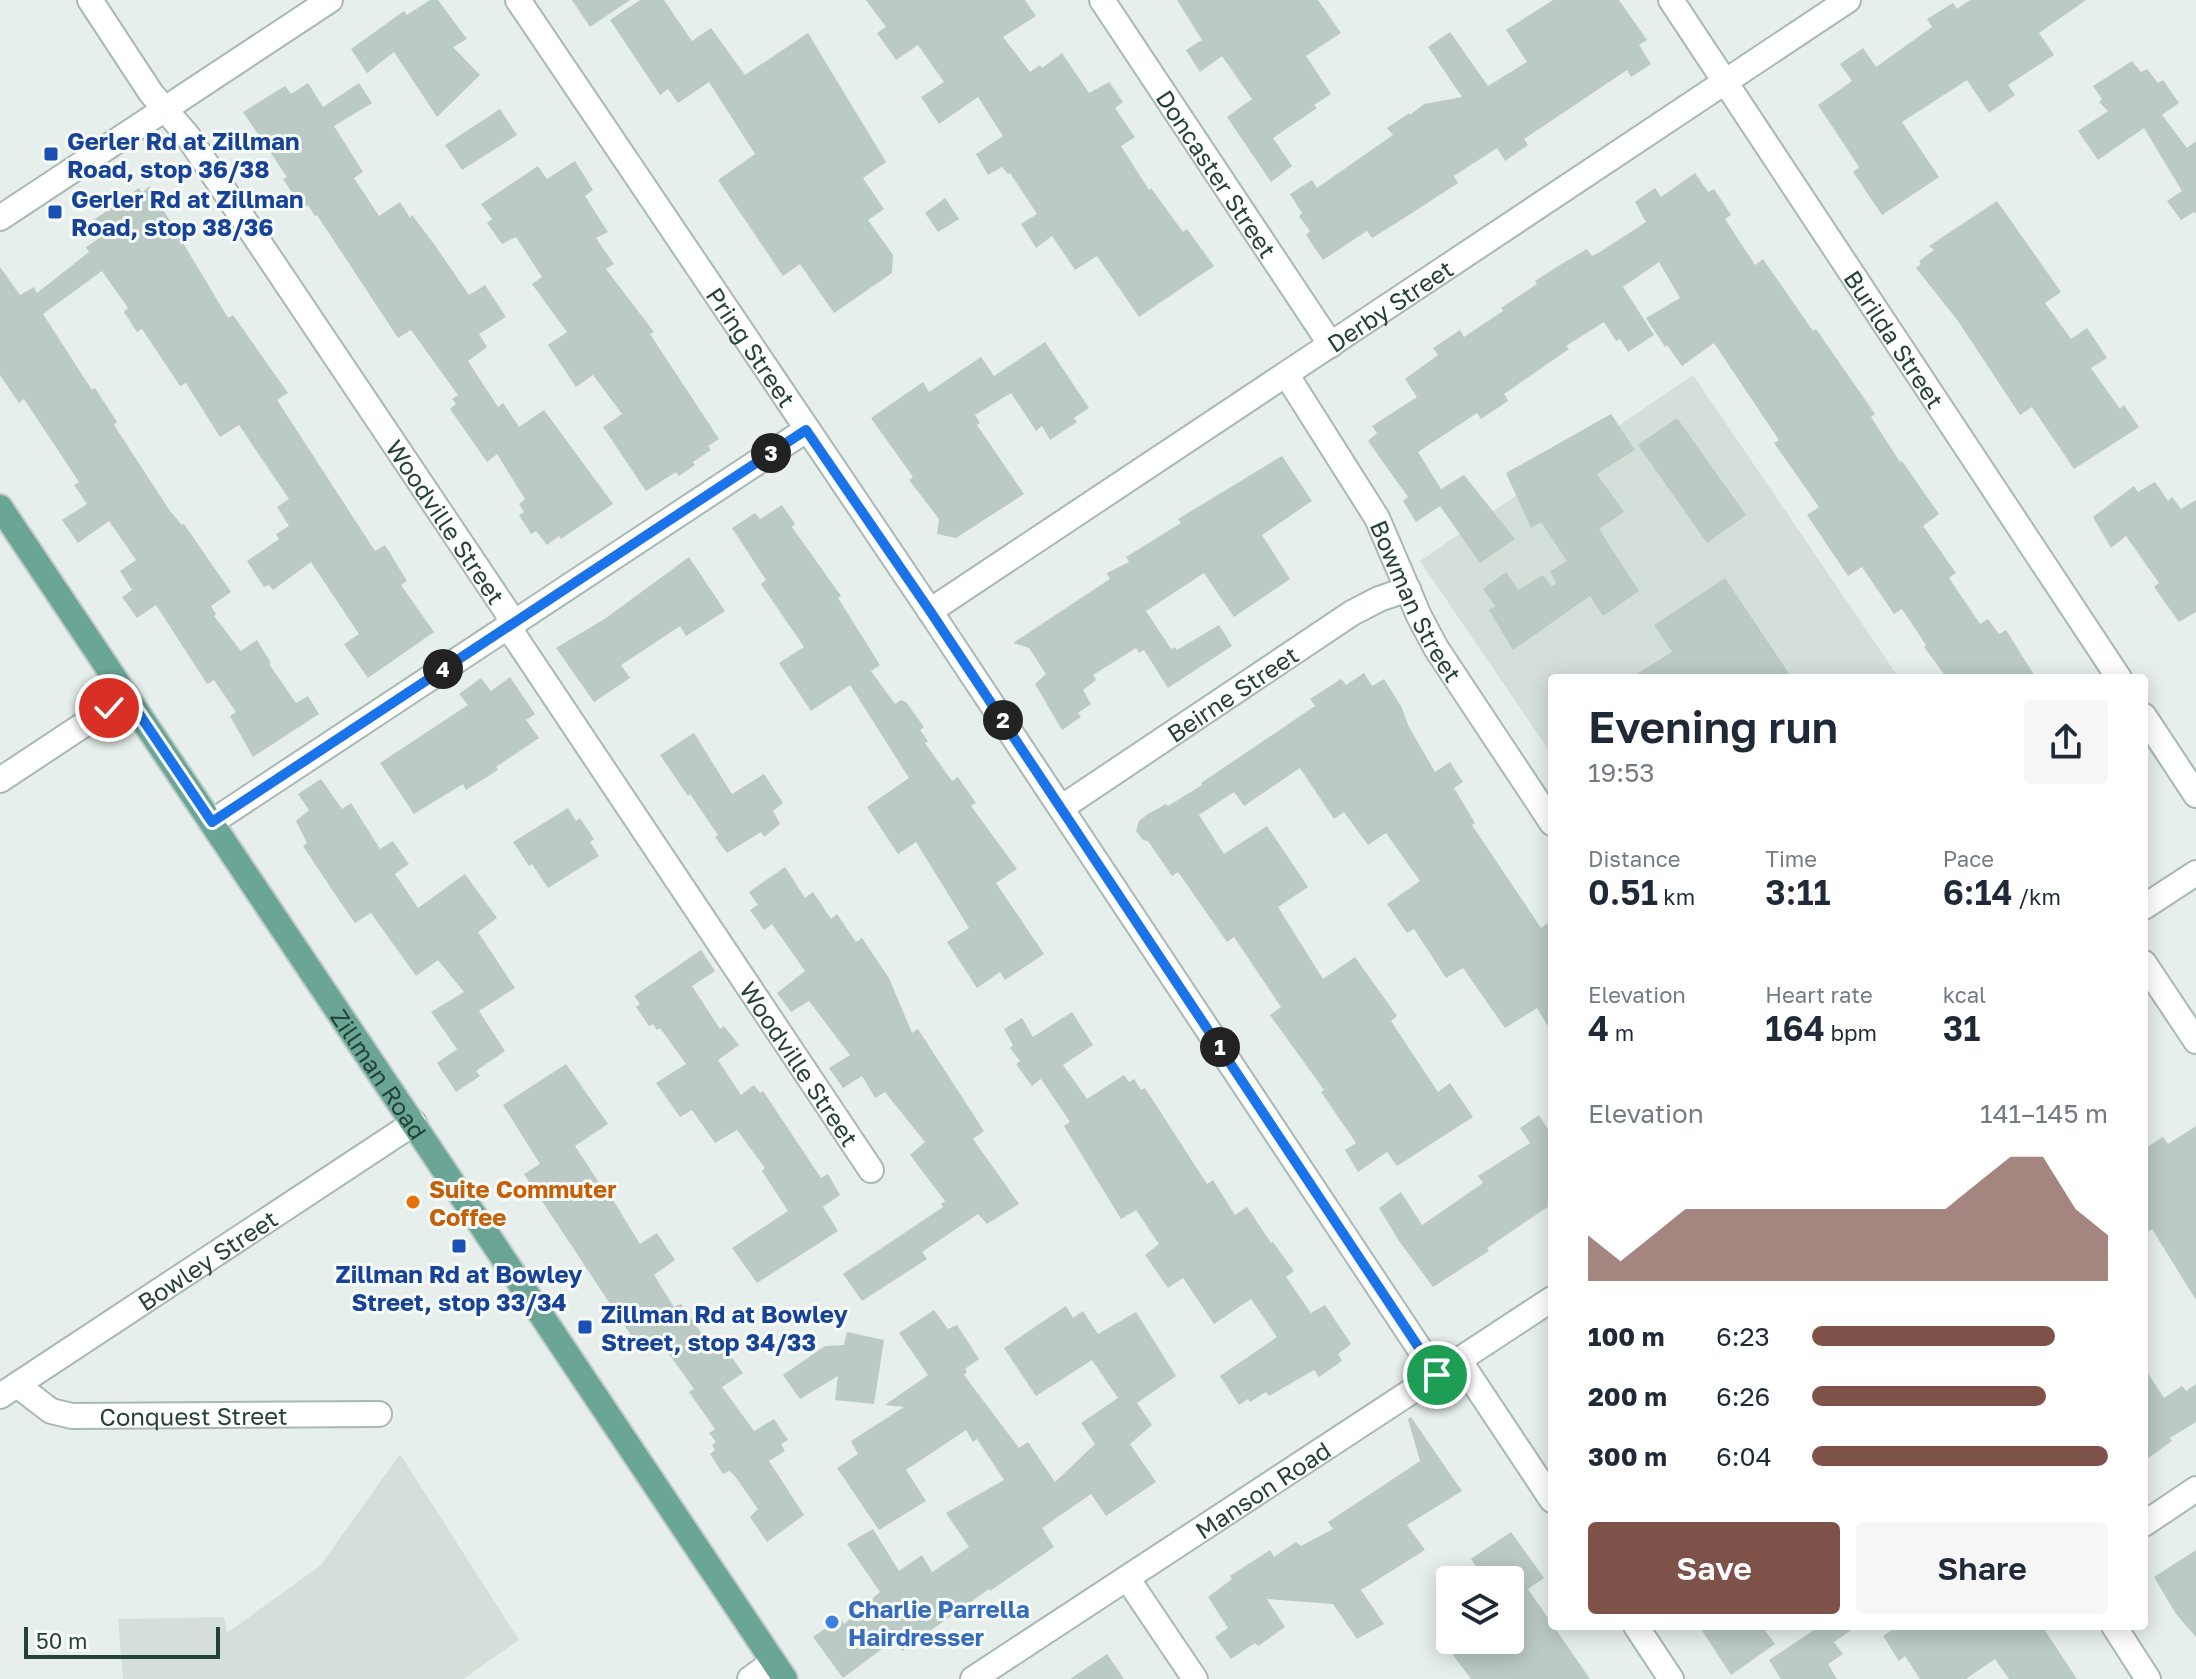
<!DOCTYPE html>
<html lang="en">
<head>
<meta charset="utf-8">
<style>
	body { margin:0; font-family:"Golos Text",sans-serif; background:#f6f6f7; color:#1f2937; height:100vh; display:flex; flex-direction:column; font-size:30px; white-space:nowrap }
	* { box-sizing:border-box; margin:0 }
	p { font-size:26px; color:#747a83 }
	.icon { flex:none; width:44px; height:44px; fill:none; stroke:currentColor; stroke-width:2; stroke-linecap:round; stroke-linejoin:round }
	.map { position:relative; flex:1; overflow:hidden }
	.drawer { position:absolute; left:1548px; top:674px; width:600px; height:956px; display:flex; flex-direction:column; background:#fff; border-radius:8px; box-shadow:0 4px 20px #0003 }
	.drawer>* { flex:none }
	.tools { position:absolute; left:1436px; top:1566px; display:grid; gap:16px }
	.tools a { display:grid; place-items:center; width:88px; height:88px; border-radius:8px; background:#fff; box-shadow:0 4px 20px #0003; font-size:40px }
	.scale { position:absolute; left:24px; bottom:20px; width:196px; box-sizing:border-box; padding-left:8px; border:4px solid #24423a; border-top:0; font-size:22px; line-height:28px; white-space:nowrap; color:#24423a; -webkit-text-stroke:6px #f7fbf9; paint-order:stroke }
	.pin { position:absolute; display:grid; place-items:center; width:68px; height:68px; color:#fff; margin:-34px; border:4px solid #fff; border-radius:50%; box-shadow:0 2px 8px #0007 }
	.km { position:absolute; width:40px; height:40px; margin:-20px; border-radius:50%; background:#222; color:#fff; font-size:22px; line-height:40px; text-align:center }
	.round { display:grid; place-items:center; flex:none; width:84px; height:84px; border-radius:8px; background:#f6f6f7 }
	.headline { display:flex; align-items:center; justify-content:space-between; height:136px; padding:0 40px }
	h1 { font-size:44px; font-weight:600; line-height:60px }
	.figures { display:grid; grid-template-columns:repeat(3,1fr); gap:12px; height:136px; padding:8px 40px }
	.figures div { display:grid; align-content:center }
	.figures b { font-size:34px; font-weight:600 }
	.figures small { font-size:22px; font-weight:400 }
	.figures p { font-size:22px }
	.chart { height:224px; padding:16px 40px }
	.chart p { display:flex; justify-content:space-between }
	.chart svg { width:100%; height:144px; margin-top:8px; fill:#7f5249; opacity:.7 }
	.action { display:flex; gap:16px; margin-top:auto; padding:16px 40px }
	.action a { flex:1; height:92px; border-radius:8px; background:#7f5249; color:#fff; font-size:32px; font-weight:600; line-height:92px; text-align:center }
	.action a+a { background:#f6f6f7; color:#1f2937 }
	ul { padding:0 40px; list-style:none; font-size:26px }
	li { display:grid; grid-template-columns:128px 96px 1fr; align-items:center; height:60px }
	li i { height:20px; border-radius:10px; background:#7f5249 }
	.map>svg:first-child { display:block }
	.built { fill:#d4dfda }
	.building { fill:#bbcac4 }
	.lines { fill:none; stroke-linecap:round; stroke-linejoin:round }
	.minor-casing { stroke:#a8b8b2; stroke-width:28 }
	.major-casing { stroke:#c2cac8; stroke-width:28 }
	.minor { stroke:#fff; stroke-width:24 }
	.major { stroke:#6aa596; stroke-width:24 }
	.route-casing { stroke:#fff; stroke-width:16 }
	.route { stroke:#1a73e8; stroke-width:10 }
	.transit-dot { fill:#1a4fb4; stroke:#f7fbf9; stroke-width:3 }
	.food-dot { fill:#e8710a; stroke:#f7fbf9; stroke-width:3 }
	.shop-dot { fill:#3f7fe0; stroke:#f7fbf9; stroke-width:3 }
	.labels { text-anchor:middle; dominant-baseline:central; stroke-width:6; stroke-linejoin:round; paint-order:stroke }
	.transit-label { font-size:24px; font-weight:bold; fill:#164399; stroke:#f7fbf9; text-anchor:start }
	.street-label { font-size:24px; fill:#24423a; stroke:#f7fbf9 }
	.food-label { font-size:24px; font-weight:bold; fill:#c56008; stroke:#f7fbf9; text-anchor:start }
	.shop-label { font-size:24px; font-weight:bold; fill:#366cbe; stroke:#f7fbf9; text-anchor:start }
</style>
</head>
<body>
<div class="map">
<svg width="2196" height="1679" viewBox="0 0 2196 1679">
	<rect width="100%" height="100%" fill="#e6efeb"/>
	<g class="built">
		<polygon points="1693,375 1899,678 1552,678 1552,755 1420,561"/>
		<polygon points="400,1454 519,1640 463,1679 123,1679 118,1619 224,1617 227,1633 320,1566"/>
	</g>
	<g class="building">
		<polygon points="430,0 438,0 467,39 453,47 480,75 437,117 394,52 367,73 351,49 404,11 407,15"/>
		<polygon points="572,0 630,0 590,27"/>
		<polygon points="640,0 664,0 692,41 711,28 745,75 808,33 886,162 863,178 884,209 868,220 893,255 892,273 834,313 800,264 783,276 718,180 755,154 709,82 678,103 668,89 660,95 610,20"/>
		<polygon points="866,0 1025,0 1036,16 1003,37 1030,72 1040,65 1042,68 1062,53 1089,93 1109,82 1123,102 1115,108 1135,137 1121,146 1149,190 1151,188 1183,232 1187,229 1214,266 1139,317 1097,256 1075,270 1052,236 1036,248 1021,224 1037,214 1010,173 1008,174 1002,167 988,175 976,154 1003,136 978,97 939,124 921,97 944,82 918,45 896,60 877,33 886,27"/>
		<polygon points="1177,0 1318,0 1341,33 1306,56 1331,94 1314,105 1317,108 1273,138 1292,166 1271,182 1227,117 1252,99 1222,56 1200,72 1186,50 1202,40"/>
		<polygon points="1553,0 1619,0 1647,40 1639,45 1651,64 1631,77 1627,70 1524,139 1528,145 1505,161 1497,148 1454,176 1458,183 1409,215 1372,238 1367,231 1323,260 1306,235 1310,231 1299,216 1302,213 1290,194 1312,180 1317,188 1393,135 1387,128 1409,113 1410,115 1424,104 1462,97 1428,47 1450,32 1488,86 1527,62 1506,30"/>
		<polygon points="1970,0 2086,0 2039,33 2054,55 2008,85 2015,95 1989,113 1967,80 1902,122 1939,177 1882,215 1853,172 1859,167 1818,105 1852,81 1840,64 1863,48 1876,67 1932,27 1927,19 1953,3 1957,9"/>
		<polygon points="2132,61 2141,72 2147,69 2158,83 2163,80 2179,103 2162,115 2187,148 2196,141 2196,214 2194,212 2181,220 2167,201 2182,191 2144,128 2098,160 2078,131 2108,111 2099,102 2102,99 2093,86"/>
		<polygon points="308,83 323,107 359,83 372,103 334,126 363,172 354,178 379,216 400,202 410,218 412,215 434,244 469,295 485,285 506,317 479,334 487,347 468,361 498,407 503,403 519,427 544,410 613,504 561,539 559,536 547,545 536,531 531,534 519,515 524,512 519,504 525,499 497,454 487,462 450,409 456,404 452,399 458,395 411,330 398,338 317,215 315,216 308,205 303,209 283,179 287,177 243,112 285,86 291,94"/>
		<polygon points="500,109 517,135 462,170 445,145"/>
		<polygon points="575,161 593,190 585,196 608,232 596,238 614,264 606,269 654,332 650,334 719,439 708,446 711,450 693,462 695,465 679,476 676,472 646,491 603,427 622,414 593,375 576,387 548,345 567,332 532,284 542,277 516,237 502,244 487,223 492,219 481,204 538,166 547,179"/>
		<polygon points="1695,173 1708,192 1714,189 1731,215 1725,219 1755,265 1763,259 1813,331 1816,329 1875,414 1871,417 1900,462 1902,461 1939,514 1923,526 1956,573 1949,578 1980,624 1988,619 1999,634 2006,630 2036,678 1947,678 1924,647 1926,645 1902,609 1894,614 1862,567 1848,576 1807,515 1819,507 1774,443 1779,440 1714,343 1682,366 1667,345 1665,347 1646,318 1680,298 1659,262 1623,287 1654,335 1628,352 1620,339 1616,341 1604,322 1566,346 1569,349 1504,394 1508,401 1481,419 1477,413 1418,452 1441,489 1464,475 1515,539 1480,563 1440,506 1416,522 1403,501 1408,497 1368,441 1377,433 1372,426 1417,397 1405,379 1438,355 1433,348 1460,330 1464,337 1503,311 1501,308 1537,284 1535,281 1560,265 1587,249 1592,256 1600,252 1646,222 1635,202 1655,188 1661,197"/>
		<polygon points="149,186 228,318 233,315 288,393 277,400 375,551 385,545 407,581 401,585 434,632 368,678 344,644 359,634 311,562 273,590 269,585 264,587 247,561 279,539 276,534 289,526 277,507 289,499 239,425 220,437 186,383 180,386 142,329 137,332 124,312 128,308 102,271 43,314 92,390 95,388 117,422 114,425 170,511 182,525 184,524 231,592 211,606 216,614 214,616 241,651 257,640 271,663 269,664 296,703 308,696 319,714 253,757 230,716 236,712 214,680 207,684 156,605 137,618 122,597 132,590 120,571 136,560 109,521 78,543 62,520 87,504 74,485 79,482 24,399 19,403 0,375 0,267 20,295 34,287 37,293 89,252 86,247 98,239 88,224 139,188 142,193"/>
		<polygon points="945,198 959,219 938,232 925,213"/>
		<polygon points="1997,201 2061,292 2045,303 2071,339 2087,328 2107,358 2091,368 2120,409 2124,405 2139,427 2074,469 2032,407 2020,415 1958,321 1916,268 1921,264 1919,261 1934,250 1929,246"/>
		<polygon points="1045,342 1089,408 1074,418 1077,422 1050,440 1042,426 1036,431 1011,393 975,415 980,423 977,425 1024,494 956,538 937,534 939,519 909,480 913,477 871,418 923,382 929,392 981,357 994,376"/>
		<polygon points="1611,414 1635,450 1597,474 1624,512 1599,529 1639,591 1603,616 1590,596 1513,650 1489,610 1495,606 1483,589 1506,572 1518,590 1543,575 1552,586 1556,583 1550,571 1567,561 1541,522 1531,528 1506,473"/>
		<polygon points="1677,418 1746,515 1707,543 1638,445"/>
		<polygon points="1282,456 1312,501 1262,535 1290,579 1234,617 1204,573 1146,611 1171,649 1175,647 1177,650 1219,625 1232,646 1168,688 1144,650 1139,653 1136,648 1093,675 1096,680 1083,690 1091,704 1078,713 1081,717 1062,730 1035,684 1046,674 1029,648 1013,643 1110,579 1107,573 1129,562 1126,557 1181,523 1178,519"/>
		<polygon points="2155,482 2168,501 2172,497 2181,509 2196,500 2196,612 2179,622 2154,587 2159,583 2126,536 2111,548 2093,517 2134,486 2138,492"/>
		<polygon points="782,505 795,524 792,527 841,596 838,598 880,665 871,671 895,704 901,700 906,702 924,727 920,730 928,741 925,743 952,781 958,777 976,803 971,806 1017,869 996,883 1044,954 1005,980 1000,972 977,988 947,942 969,928 916,842 898,854 867,807 909,778 850,685 811,711 779,663 804,647 761,584 766,580 732,528 755,513 760,519"/>
		<polygon points="689,557 725,611 686,636 680,626 621,665 630,678 594,702 556,648 606,618"/>
		<polygon points="1725,578 1792,678 1630,678 1672,652 1654,625"/>
		<polygon points="1364,673 1372,686 1384,679 1401,706 1409,727 1435,772 1450,762 1463,782 1454,788 1475,823 1472,825 1541,928 1552,920 1552,1033 1537,1008 1505,1028 1463,968 1446,978 1414,929 1407,933 1387,904 1420,881 1386,833 1368,845 1344,812 1334,819 1300,768 1244,806 1234,792 1199,815 1224,854 1267,826 1308,887 1278,907 1323,979 1355,957 1397,1016 1391,1021 1438,1092 1450,1083 1473,1117 1397,1166 1387,1152 1358,1172 1345,1150 1356,1143 1321,1092 1324,1090 1270,1015 1281,1007 1234,937 1227,942 1178,872 1172,876 1148,841 1143,840 1136,831 1139,821 1148,814 1166,804 1168,806 1202,785 1201,783 1315,706 1310,699 1341,679 1346,685"/>
		<polygon points="510,677 535,714 526,720 539,738 496,767 498,770 466,790 463,784 414,814 380,763 468,705 459,694 481,678 491,691"/>
		<polygon points="694,733 732,794 764,774 783,803 773,811 780,824 764,837 761,832 727,853 715,837 718,835 690,794 688,796 660,755"/>
		<polygon points="321,779 342,809 351,803 380,849 393,841 409,864 395,874 418,908 465,874 497,918 478,932 515,988 479,1011 505,1051 476,1071 480,1076 456,1092 437,1063 457,1049 431,1012 464,992 438,960 416,976 371,913 355,923 341,903 303,846 307,843 296,821 309,810 298,794"/>
		<polygon points="568,808 576,821 580,818 594,839 590,842 599,856 548,888 532,864 529,866 513,842"/>
		<polygon points="785,867 805,898 813,892 831,919 837,914 856,942 862,938 889,978 912,1033 918,1029 984,1131 973,1139 1019,1204 987,1224 978,1214 922,1252 927,1259 862,1301 843,1274 943,1207 941,1204 945,1201 910,1155 925,1142 885,1092 875,1098 862,1076 843,1088 829,1068 850,1055 809,1001 791,1012 777,993 805,971 772,924 764,930 750,910 758,905 749,892"/>
		<polygon points="701,950 715,971 692,986 720,1029 724,1026 739,1045 718,1060 741,1095 754,1085 760,1093 763,1091 821,1178 828,1174 840,1195 823,1207 838,1231 757,1283 732,1248 788,1211 762,1171 765,1168 737,1130 715,1143 692,1110 680,1117 656,1083 686,1064 660,1028 657,1030 653,1024 649,1026 636,1007 640,1004 634,996"/>
		<polygon points="1072,1012 1093,1045 1063,1065 1087,1099 1124,1075 1129,1082 1134,1079 1141,1090 1145,1088 1207,1184 1213,1180 1235,1215 1247,1207 1271,1243 1273,1242 1294,1271 1286,1277 1311,1313 1325,1305 1351,1344 1338,1354 1342,1361 1319,1377 1314,1370 1269,1396 1266,1392 1250,1402 1248,1399 1239,1405 1220,1376 1277,1337 1251,1299 1214,1324 1183,1278 1168,1288 1145,1255 1159,1244 1136,1210 1121,1219 1064,1126 1070,1122 1041,1079 1032,1086 1016,1064 1020,1061 1010,1048 1013,1045 1004,1029 1022,1018 1033,1037"/>
		<polygon points="566,1064 608,1124 575,1146 600,1184 602,1182 640,1244 657,1233 675,1260 654,1275 674,1307 681,1304 709,1344 718,1338 743,1373 722,1387 754,1431 774,1419 788,1440 781,1444 785,1451 769,1461 804,1515 767,1542 750,1517 758,1509 734,1475 729,1471 723,1474 710,1454 715,1450 712,1445 716,1442 709,1433 715,1429 689,1392 694,1389 659,1340 642,1352 524,1174 540,1164 503,1105"/>
		<polygon points="1539,1115 1549,1131 1552,1129 1552,1204 1487,1248 1489,1251 1433,1287 1399,1241 1379,1208 1401,1192 1422,1225 1483,1183 1478,1176 1530,1143 1520,1128"/>
		<polygon points="2196,1126 2196,1300 2152,1229 2144,1235 2144,1149 2163,1137 2168,1144"/>
		<polygon points="1066,1306 1073,1318 1083,1311 1098,1334 1136,1312 1176,1376 1137,1403 1152,1425 1130,1444 1156,1482 1106,1516 1091,1494 1042,1528 1054,1547 990,1591 989,1589 902,1651 894,1640 843,1678 813,1637 840,1618 844,1624 880,1592 847,1544 873,1529 899,1571 922,1555 932,1572 969,1547 946,1513 1004,1480 977,1439 973,1442 966,1430 906,1470 926,1501 879,1530 837,1468 858,1454 851,1441 904,1407 885,1405 928,1375 899,1333 934,1310 948,1329 957,1325 979,1359 965,1369 967,1372 964,1375 1019,1448 1028,1442 1055,1482 1095,1444 1081,1423 1118,1398 1092,1360 1036,1396 1004,1348"/>
		<polygon points="847,1332 884,1340 874,1404 835,1400 838,1376 800,1399 783,1375 825,1346 844,1345"/>
		<polygon points="2144,1367 2164,1398 2182,1386 2186,1391 2196,1384 2196,1422 2170,1438 2172,1441 2144,1461"/>
		<polygon points="1411,1417 1462,1491 1407,1525 1425,1550 1361,1590 1384,1624 1357,1639 1333,1604 1267,1599 1285,1627 1258,1646 1255,1643 1231,1659 1215,1637 1228,1628 1208,1597 1232,1579 1230,1576 1270,1550 1274,1557 1296,1542 1301,1546 1333,1529 1328,1522 1420,1461 1408,1419"/>
		<polygon points="1511,1532 1544,1578 1528,1589 1590,1679 1471,1679 1453,1655 1475,1640 1510,1640 1510,1580 1485,1580 1471,1559"/>
		<polygon points="2196,1550 2196,1637 2176,1614 2154,1577"/>
		<polygon points="1699,1626 1762,1626 1775,1644 1731,1675"/>
		<polygon points="1820,1626 1857,1626 1834,1642 1843,1654 1828,1664 1837,1679 1781,1679 1769,1660"/>
		<polygon points="1898,1626 2042,1626 2077,1679 2009,1679 1995,1659 1966,1679 1920,1679 1905,1656 1899,1661 1883,1636"/>
		<polygon points="1107,1654 1124,1679 1070,1679"/>
	</g>
	<g class="lines">
		<g class="minor-casing">
			<g id="minor">
				<path id="s1" d="M90 0 151 93 187 135 507 612 515 637 871 1170"/>
				<path id="s2" d="M518 0 930 611 1437 1375"/>
				<path id="s3" d="M1102 0 1331 345"/>
				<path id="s4" d="M1671 0 2119 678"/>
				<polyline points="0,218 330,0"/>
				<path id="s5" d="M1286 374 1377 518 1419 616 1436 648 1552 823"/>
				<path id="s6" d="M930 611 1848 0"/>
				<polyline points="2144,716 2196,795"/>
				<polyline points="0,780 127,696"/>
				<path id="s7" d="M1061 808 1352 613 1379 599 1408 589"/>
				<polyline points="212,822 806,430"/>
				<polyline points="2144,907 2196,873"/>
				<polyline points="2144,963 2196,1041"/>
				<polyline points="1459,1360 1552,1500"/>
				<path id="s8" d="M17 1385 51 1411 72 1416 379 1414"/>
				<path id="s9" d="M0 1396 414 1123"/>
				<polyline points="2144,1524 2196,1489"/>
				<polyline points="1127,1578 1195,1679"/>
				<polyline points="1636,1626 1671,1679"/>
				<polyline points="2114,1626 2148,1679"/>
				<polyline points="750,1679 773,1662"/>
				<path id="s10" d="M973 1679 1552 1299"/>
			</g>
		</g>
		<g class="major-casing">
			<g id="major">
				<path id="s11" d="M0 507 785 1679"/>
			</g>
		</g>
		<use href="#minor" class="minor"/>
		<use href="#major" class="major"/>
	</g>
	<g class="lines">
		<g class="route-casing">
			<polyline id="route" points="109,708 127,696 212,822 806,430 930,611 1437,1375"/>
		</g>
		<use href="#route" class="route"/>
	</g>
	<g class="transit-dot">
		<rect x="43" y="146" width="16" height="16" rx="4"/>
		<rect x="47" y="204" width="16" height="16" rx="4"/>
		<rect x="451" y="1238" width="16" height="16" rx="4"/>
		<rect x="577" y="1319" width="16" height="16" rx="4"/>
	</g>
	<circle class="food-dot" cx="413" cy="1202" r="8"/>
	<circle class="shop-dot" cx="832" cy="1622" r="8"/>
	<g class="labels">
		<g class="transit-label">
			<text x="67" y="140">Gerler Rd at Zillman<tspan x="67" dy="28">Road, stop 36/38</tspan></text>
			<text x="71" y="198">Gerler Rd at Zillman<tspan x="71" dy="28">Road, stop 38/36</tspan></text>
			<text x="459" y="1273" text-anchor="middle">Zillman Rd at Bowley<tspan x="459" dy="28">Street, stop 33/34</tspan></text>
			<text x="601" y="1313">Zillman Rd at Bowley<tspan x="601" dy="28">Street, stop 34/33</tspan></text>
		</g>
		<g class="street-label">
			<text stroke="none"><textPath href="#s3" startOffset="208">Doncaster Street</textPath></text>
			<text stroke="none"><textPath href="#s6" startOffset="552">Derby Street</textPath></text>
			<text stroke="none"><textPath href="#s4" startOffset="406">Burilda Street</textPath></text>
			<text stroke="none"><textPath href="#s2" startOffset="418">Pring Street</textPath></text>
			<text stroke="none"><textPath href="#s1" startOffset="632">Woodville Street</textPath></text>
			<text stroke="none"><textPath href="#s5" startOffset="262">Bowman Street</textPath></text>
			<text stroke="none"><textPath href="#s7" startOffset="206">Beirne Street</textPath></text>
			<text stroke="none"><textPath href="#s1" startOffset="1280">Woodville Street</textPath></text>
			<text stroke="none"><textPath href="#s11" startOffset="682">Zillman Road</textPath></text>
			<text stroke="none"><textPath href="#s9" startOffset="248">Bowley Street</textPath></text>
			<text stroke="none"><textPath href="#s8" startOffset="186">Conquest Street</textPath></text>
			<text stroke="none"><textPath href="#s10" startOffset="346">Manson Road</textPath></text>
		</g>
		<g class="food-label">
			<text x="429" y="1188">Suite Commuter<tspan x="429" dy="28">Coffee</tspan></text>
		</g>
		<g class="shop-label">
			<text x="848" y="1608">Charlie Parrella<tspan x="848" dy="28">Hairdresser</tspan></text>
		</g>
	</g>
</svg>
<div class="tools">
<a><svg class="icon" aria-label="layers" viewBox="0 0 24 24"><path d="M12 4l9 5-9 5-9-5zM3 14l9 5 9-5"/></svg></a>
</div>
<div class="scale">50 m</div>
<div class="pin" style="left:1437px;top:1375px;background:#1e9e55"><svg class="icon" aria-label="arrive" viewBox="0 0 24 24"><path d="M6 21V4h12l-3 4 3 4H6"/></svg></div>
<div class="pin" style="left:109px;top:708px;background:#d93025"><svg class="icon" aria-label="check" viewBox="0 0 24 24"><path d="M5 12l5 5 9-10"/></svg></div>
<b class="km" style="left:1220px;top:1047px">1</b>
<b class="km" style="left:1003px;top:720px">2</b>
<b class="km" style="left:771px;top:453px">3</b>
<b class="km" style="left:443px;top:669px">4</b>
<section class="drawer">
<div class="headline"><div><h1>Evening run</h1><p>19:53</p></div><a class="round"><svg class="icon" aria-label="share" viewBox="0 0 24 24"><path d="M12 15V3M7 8l5-5 5 5M5 13v7h14v-7"/></svg></a></div>
<div class="figures">
<div><p>Distance</p><b>0.51<small> km</small></b></div>
<div><p>Time</p><b>3:11</b></div>
<div><p>Pace</p><b>6:14<small> /km</small></b></div>
</div>
<div class="figures">
<div><p>Elevation</p><b>4<small> m</small></b></div>
<div><p>Heart rate</p><b>164<small> bpm</small></b></div>
<div><p>kcal</p><b>31</b></div>
</div>
<div class="chart"><p><span>Elevation</span>141–145 m</p>
<svg viewBox="0 0 160 44" preserveAspectRatio="none"><path d="M0 44V30L10 38L20 30L30 22L40 22L50 22L60 22L70 22L80 22L90 22L100 22L110 22L120 14L130 6L140 6L150 22L160 30V44z"/></svg>
</div>
<ul>
<li><b>100 m</b>6:23<i style="width:82%"></i></li>
<li><b>200 m</b>6:26<i style="width:79%"></i></li>
<li><b>300 m</b>6:04<i style="width:100%"></i></li>
</ul>
<div class="action"><a>Save</a><a>Share</a></div>
</section>
</div>
</body>
</html>
